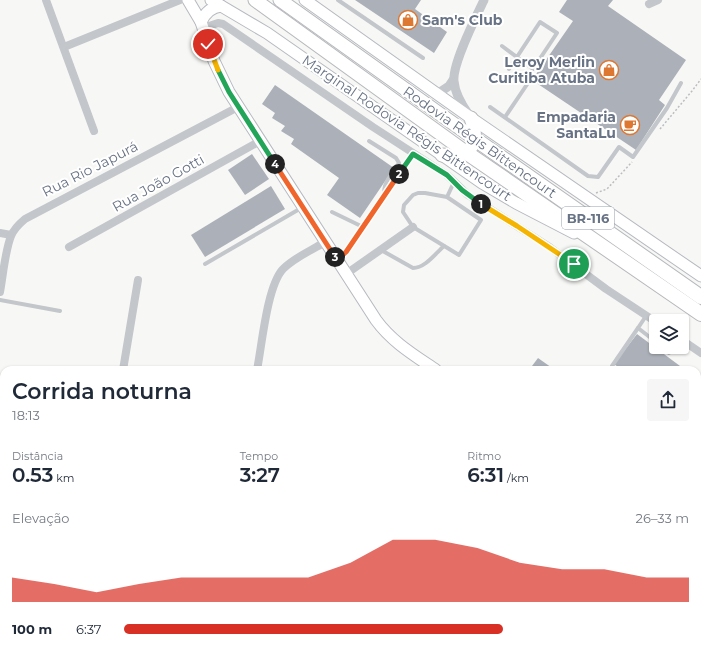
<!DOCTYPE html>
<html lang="pt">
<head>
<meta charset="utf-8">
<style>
	body { margin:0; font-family:Montserrat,sans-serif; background:#f6f6f7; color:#1f2937; height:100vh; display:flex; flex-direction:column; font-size:15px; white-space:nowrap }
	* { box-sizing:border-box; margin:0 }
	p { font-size:13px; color:#747a83 }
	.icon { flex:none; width:22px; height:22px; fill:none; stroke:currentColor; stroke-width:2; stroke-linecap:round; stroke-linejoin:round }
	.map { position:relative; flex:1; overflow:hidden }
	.sheet { position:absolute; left:0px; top:366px; width:701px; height:286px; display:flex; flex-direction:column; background:#fff; border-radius:12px 12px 0 0; box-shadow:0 1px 3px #0004 }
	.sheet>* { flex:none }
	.controls { position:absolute; left:649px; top:314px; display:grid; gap:8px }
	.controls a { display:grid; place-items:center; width:40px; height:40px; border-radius:4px; background:#fff; box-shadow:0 1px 3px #0004; font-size:20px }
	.pin { position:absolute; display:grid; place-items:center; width:34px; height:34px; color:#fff; margin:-17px; border:2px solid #fff; border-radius:50%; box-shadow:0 1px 4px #0007 }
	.km { position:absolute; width:20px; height:20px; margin:-10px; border-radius:50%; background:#222; color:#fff; font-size:11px; line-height:20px; text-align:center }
	.round { display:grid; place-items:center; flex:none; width:42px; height:42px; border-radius:4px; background:#f6f6f7 }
	.overview { display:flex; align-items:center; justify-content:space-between; height:68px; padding:0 12px }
	h1 { font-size:22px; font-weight:600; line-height:30px }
	.stats { display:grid; grid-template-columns:repeat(3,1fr); gap:6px; height:68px; padding:4px 12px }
	.stats div { display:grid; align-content:center }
	.stats b { font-size:20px; font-weight:600 }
	.stats small { font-size:11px; font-weight:400 }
	.stats p { font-size:11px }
	.chart { height:112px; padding:8px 12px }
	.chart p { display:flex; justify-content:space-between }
	.chart svg { width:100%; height:72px; margin-top:4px; fill:#d93025; opacity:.7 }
	ul { padding:0 12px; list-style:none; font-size:13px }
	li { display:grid; grid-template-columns:64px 48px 1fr; align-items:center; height:30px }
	li i { height:10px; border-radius:5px; background:#d93025 }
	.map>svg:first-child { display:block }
	.building { fill:#acb1b9 }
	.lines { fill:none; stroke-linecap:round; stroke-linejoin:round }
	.secondary-casing { stroke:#b6b9bf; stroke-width:13 }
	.trunk-casing { stroke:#b6b8bc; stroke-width:15 }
	.motorway-casing { stroke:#b6b8bc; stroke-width:16 }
	.path { stroke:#bbbdc0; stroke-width:1.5; stroke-dasharray:2 2; stroke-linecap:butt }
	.service { stroke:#c3c6ca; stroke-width:4 }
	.minor { stroke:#c3c6ca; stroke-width:8 }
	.tertiary { stroke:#c3c6ca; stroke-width:9 }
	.secondary { stroke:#fff; stroke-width:11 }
	.trunk { stroke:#fff; stroke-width:13 }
	.motorway { stroke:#fff; stroke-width:14 }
	.split-1-casing { stroke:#fff; stroke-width:8 }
	.split-2-casing { stroke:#fff; stroke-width:8 }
	.split-3-casing { stroke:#fff; stroke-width:8 }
	.split-4-casing { stroke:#fff; stroke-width:8 }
	.split-5-casing { stroke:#fff; stroke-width:8 }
	.split-6-casing { stroke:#fff; stroke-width:8 }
	.split-1 { stroke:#f5b400; stroke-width:5 }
	.split-2 { stroke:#22a559; stroke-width:5 }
	.split-3 { stroke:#f0652b; stroke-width:5 }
	.split-4 { stroke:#f0652b; stroke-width:5 }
	.split-5 { stroke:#22a559; stroke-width:5 }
	.split-6 { stroke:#f5b400; stroke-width:5 }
	.labels { text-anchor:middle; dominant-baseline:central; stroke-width:4; stroke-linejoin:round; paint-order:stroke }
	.shield { fill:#fff; stroke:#959daa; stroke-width:1 }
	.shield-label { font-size:13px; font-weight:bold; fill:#687385 }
	.poi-label { font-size:14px; font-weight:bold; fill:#687385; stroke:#fff; text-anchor:end }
	.street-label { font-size:14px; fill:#687385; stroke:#fff }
</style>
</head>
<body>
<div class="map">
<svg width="701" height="652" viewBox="0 0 701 652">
	<rect width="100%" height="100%" fill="#f7f8f5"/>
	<g class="building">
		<polygon points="355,0 421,0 415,9 447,32 434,53"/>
		<polygon points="567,0 613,0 608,6 686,60 659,100 665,105 636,150 532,80 573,21 559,12"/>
		<polygon points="275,85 394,168 360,218 327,195 339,178 291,144 294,139 281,131 285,126 272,118 275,113 262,104"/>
		<polygon points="252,154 269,179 245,195 228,170"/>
		<polygon points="271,186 285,209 205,257 191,235"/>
		<polygon points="637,334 680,366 677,370 622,370 614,364"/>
		<polygon points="538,358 555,370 529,370"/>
		<polygon points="697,376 701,379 701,426 697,423"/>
		<polygon points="697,449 701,452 701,469 697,475"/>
		<polygon points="701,478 701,496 697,494 697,484"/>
		<polygon points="336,648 483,648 482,652 351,652"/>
	</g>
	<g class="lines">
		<g class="secondary-casing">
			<g id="secondary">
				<path d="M188 0 201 22 214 61 229 92 376 320C392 342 414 355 436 370"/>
				<polyline points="211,0 267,33 482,183 516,203 574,233"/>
				<polyline points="305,0 471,118 701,276"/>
				<path d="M201 22C205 13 211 7 221 6"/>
				<polyline points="697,548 701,550"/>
			</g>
		</g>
		<g class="trunk-casing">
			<g id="trunk">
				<polyline points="255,0 467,153"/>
				<polyline points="280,0 475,139"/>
				<path d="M442 155C471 159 480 144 471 118"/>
			</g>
		</g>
		<g class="motorway-casing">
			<g id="motorway">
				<polyline points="475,139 701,297"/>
				<polyline points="467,153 701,314"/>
			</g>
		</g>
		<g class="path">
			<polyline points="660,129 692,91 701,79"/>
			<polyline points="596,193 607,189 632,162"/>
		</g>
		<g class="service">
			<polyline points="338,0 423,58"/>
			<polyline points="502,46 533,69 557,33 540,22 509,69"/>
			<polyline points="490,107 588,176 598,177 619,147 633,157 667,108 681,83"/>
			<polyline points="505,117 528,83"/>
			<path d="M369 141 396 158 399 163C395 171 381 184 385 194"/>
			<polyline points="447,197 425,193 418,193 413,195 404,205 403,212 413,227 459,255 481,220 447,197 454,182"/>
			<polyline points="332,212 363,227"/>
			<path d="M381 250 413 268C425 268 435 254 444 246"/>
			<polyline points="338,259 346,252 363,227 413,154"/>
			<polyline points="205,264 303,207"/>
			<polyline points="0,300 60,311"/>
			<polyline points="646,316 638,328 656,342"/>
			<polyline points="662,347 669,353"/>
			<polyline points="611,370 612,366 638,328"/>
			<polyline points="697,572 701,574"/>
			<polyline points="697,621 701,622"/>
			<polyline points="515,648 515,652"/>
			<polyline points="541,648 542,652"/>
			<polyline points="560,648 567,652"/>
			<polyline points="130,652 131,648"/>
			<polyline points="596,652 598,648"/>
		</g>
		<g class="minor">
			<polyline points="46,0 94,131"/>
			<polyline points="649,4 658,0"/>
			<polyline points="203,28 218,23 223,24 373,127 447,175 468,195 548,246 606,289 656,322"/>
			<polyline points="64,47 180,0"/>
			<polyline points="0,233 11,235"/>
			<polyline points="69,247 260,141"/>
			<polyline points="346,274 413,227"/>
			<path d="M0 292C3 276 5 251 11 236 14 229 19 224 25 219L238 107"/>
			<polyline points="682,340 701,353"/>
			<polyline points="123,370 138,280"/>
			<path d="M257 370C262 345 267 286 283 269 295 257 312 250 325 242"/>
			<polyline points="0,589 4,590"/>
			<polyline points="74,652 74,648"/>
			<polyline points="208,652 209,648"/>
		</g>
		<g class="tertiary">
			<polyline points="437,94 449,86 453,80"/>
			<path d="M469 115C462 105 455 94 454 81 452 64 476 17 484 0"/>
			<polyline points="0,410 4,411"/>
		</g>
		<use href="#secondary" class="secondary"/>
		<use href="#trunk" class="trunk"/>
		<use href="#motorway" class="motorway"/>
	</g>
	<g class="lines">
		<g class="split-1-casing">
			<polyline id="split-1" points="481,204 517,226 574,264"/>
		</g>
		<g class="split-2-casing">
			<polyline id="split-2" points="399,174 413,154 447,175 462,190 481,204"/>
		</g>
		<g class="split-3-casing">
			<polyline id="split-3" points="335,257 337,260 346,252 399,174"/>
		</g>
		<g class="split-4-casing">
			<polyline id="split-4" points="275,164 335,257"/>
		</g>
		<g class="split-5-casing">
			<polyline id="split-5" points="218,70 229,92 275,164"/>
		</g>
		<g class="split-6-casing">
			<polyline id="split-6" points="208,44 218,70"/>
		</g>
		<use href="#split-1" class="split-1"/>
		<use href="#split-2" class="split-2"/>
		<use href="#split-3" class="split-3"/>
		<use href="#split-4" class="split-4"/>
		<use href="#split-5" class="split-5"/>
		<use href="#split-6" class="split-6"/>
	</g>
	<defs>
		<g id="shop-ring" transform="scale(1)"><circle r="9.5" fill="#fff" stroke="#dc7831" stroke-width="1.5"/><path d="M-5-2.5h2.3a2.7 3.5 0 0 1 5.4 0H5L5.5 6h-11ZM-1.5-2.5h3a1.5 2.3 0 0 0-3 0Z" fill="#dc7831"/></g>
		<g id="cafe-ring" transform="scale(1)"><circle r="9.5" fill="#fff" stroke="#dc7831" stroke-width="1.5"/><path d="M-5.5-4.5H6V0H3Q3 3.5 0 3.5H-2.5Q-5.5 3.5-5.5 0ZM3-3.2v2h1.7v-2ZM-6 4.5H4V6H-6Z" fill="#dc7831"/></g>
	</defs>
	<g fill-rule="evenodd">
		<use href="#shop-ring" x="408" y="20"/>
		<use href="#shop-ring" x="609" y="70"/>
		<use href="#cafe-ring" x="630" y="125"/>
	</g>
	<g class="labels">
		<rect class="shield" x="562" y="207" width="52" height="22" rx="3"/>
		<g class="shield-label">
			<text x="588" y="218">BR-116</text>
		</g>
		<g class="poi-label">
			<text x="422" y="20" text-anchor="start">Sam's Club</text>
			<text x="595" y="62">Leroy Merlin<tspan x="595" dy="16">Curitiba Atuba</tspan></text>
			<text x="616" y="117">Empadaria<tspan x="616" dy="16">SantaLu</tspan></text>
		</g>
		<g class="street-label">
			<text transform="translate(407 128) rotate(34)">Marginal Rodovia Régis Bittencourt</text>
			<text transform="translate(480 142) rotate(35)">Rodovia Régis Bittencourt</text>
			<text transform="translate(90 169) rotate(-27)">Rua Rio Japurá</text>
			<text transform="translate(158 183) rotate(-29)">Rua João Gotti</text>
		</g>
	</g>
</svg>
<div class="controls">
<a><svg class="icon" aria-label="layers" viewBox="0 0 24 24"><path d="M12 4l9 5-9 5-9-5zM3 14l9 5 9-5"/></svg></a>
</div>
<div class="pin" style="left:574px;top:264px;background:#1e9e55"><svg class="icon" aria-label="arrive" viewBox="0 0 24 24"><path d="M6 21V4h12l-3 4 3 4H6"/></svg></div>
<div class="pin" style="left:208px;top:44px;background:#d93025"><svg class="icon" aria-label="check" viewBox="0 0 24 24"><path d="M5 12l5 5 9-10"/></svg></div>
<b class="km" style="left:481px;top:204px">1</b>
<b class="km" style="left:399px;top:174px">2</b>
<b class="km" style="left:335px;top:257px">3</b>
<b class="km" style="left:275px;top:164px">4</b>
<section class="sheet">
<div class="overview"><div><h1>Corrida noturna</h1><p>18:13</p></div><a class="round"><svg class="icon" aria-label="share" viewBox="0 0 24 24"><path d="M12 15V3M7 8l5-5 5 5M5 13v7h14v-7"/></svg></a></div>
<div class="stats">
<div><p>Distância</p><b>0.53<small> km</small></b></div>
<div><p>Tempo</p><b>3:27</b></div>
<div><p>Ritmo</p><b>6:31<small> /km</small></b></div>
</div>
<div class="chart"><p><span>Elevação</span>26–33 m</p>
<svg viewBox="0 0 160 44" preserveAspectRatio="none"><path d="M0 44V29L10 33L20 38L30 33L40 29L50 29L60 29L70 29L80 20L90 6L100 6L110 11L120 20L130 24L140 24L150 29L160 29V44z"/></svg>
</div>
<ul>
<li><b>100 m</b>6:37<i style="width:67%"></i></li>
</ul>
</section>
</div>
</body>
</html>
